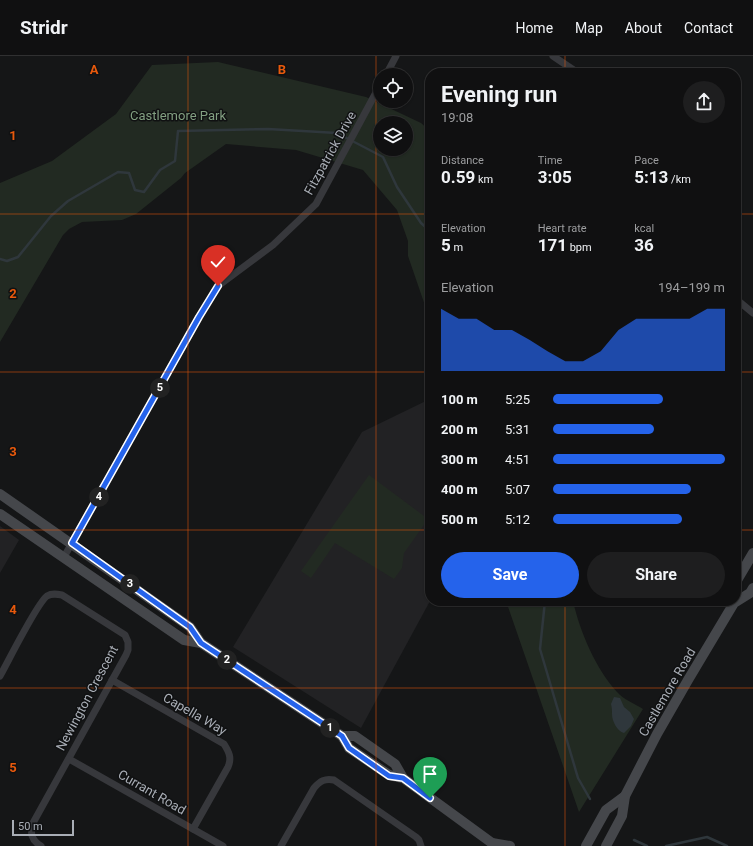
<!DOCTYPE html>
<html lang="en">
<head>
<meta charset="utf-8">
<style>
	body { margin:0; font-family:Roboto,sans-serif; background:#1e1e1f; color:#f1f3f6; height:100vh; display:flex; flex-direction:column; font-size:15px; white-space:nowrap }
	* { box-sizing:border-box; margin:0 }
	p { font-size:13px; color:#9c9d9f }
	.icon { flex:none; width:22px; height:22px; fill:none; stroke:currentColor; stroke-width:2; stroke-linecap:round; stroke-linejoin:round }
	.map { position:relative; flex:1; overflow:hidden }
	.panel { position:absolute; left:425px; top:12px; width:316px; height:538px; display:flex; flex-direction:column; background:#101011; border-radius:16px; box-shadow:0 1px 3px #0004,0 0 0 1px #303031 }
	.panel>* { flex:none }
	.buttons { position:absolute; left:373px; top:12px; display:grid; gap:8px }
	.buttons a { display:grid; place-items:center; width:40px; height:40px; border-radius:50%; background:#101011; box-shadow:0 1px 3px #0004,0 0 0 1px #303031; font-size:20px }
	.scale { position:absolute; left:12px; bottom:10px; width:62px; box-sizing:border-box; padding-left:4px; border:2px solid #a9aeb6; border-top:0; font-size:11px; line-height:14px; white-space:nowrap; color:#a9aeb6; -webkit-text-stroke:3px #101112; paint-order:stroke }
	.pin { position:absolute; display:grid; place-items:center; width:34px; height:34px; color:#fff; margin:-41px -17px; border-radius:50% 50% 50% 0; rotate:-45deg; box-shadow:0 0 4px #0007 }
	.pin .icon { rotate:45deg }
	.km { position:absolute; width:20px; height:20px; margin:-10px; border-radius:50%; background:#222; color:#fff; font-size:11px; line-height:20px; text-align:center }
	.round { display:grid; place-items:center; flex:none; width:42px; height:42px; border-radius:21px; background:#1e1e1f }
	.headline { display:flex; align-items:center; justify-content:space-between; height:68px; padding:0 16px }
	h1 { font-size:22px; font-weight:700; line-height:30px }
	.figures { display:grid; grid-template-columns:repeat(3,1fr); gap:6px; height:68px; padding:4px 16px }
	.figures div { display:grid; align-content:center }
	.figures b { font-size:17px; font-weight:700 }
	.figures small { font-size:11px; font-weight:400 }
	.figures p { font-size:11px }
	.chart { height:112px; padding:8px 16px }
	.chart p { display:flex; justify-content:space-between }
	.chart svg { width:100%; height:72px; margin-top:4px; fill:#2563eb; opacity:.7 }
	.button { display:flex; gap:8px; margin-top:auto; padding:8px 16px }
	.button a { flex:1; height:46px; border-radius:24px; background:#2563eb; color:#fff; font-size:16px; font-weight:700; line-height:46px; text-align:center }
	.button a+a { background:#1e1e1f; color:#f1f3f6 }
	ul { padding:0 16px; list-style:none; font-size:13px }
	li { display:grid; grid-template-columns:64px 48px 1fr; align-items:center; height:30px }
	li i { height:10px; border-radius:5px; background:#2563eb }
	header { display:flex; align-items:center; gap:24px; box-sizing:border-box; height:56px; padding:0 20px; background:#101011; border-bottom:1px solid #303031 }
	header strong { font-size:19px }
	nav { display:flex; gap:22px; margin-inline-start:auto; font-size:14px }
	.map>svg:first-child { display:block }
	.built { fill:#222224 }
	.green { fill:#222a22; fill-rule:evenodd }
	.water { fill:#2f373c }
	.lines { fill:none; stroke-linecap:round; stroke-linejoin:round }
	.stream { stroke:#2f373c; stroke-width:2.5 }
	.street { stroke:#37383c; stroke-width:7 }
	.secondary { stroke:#45474b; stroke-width:10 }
	.route-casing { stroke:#fff; stroke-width:8 }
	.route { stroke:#2563eb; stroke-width:5 }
	.grid { fill:none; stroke:#e8590c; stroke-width:1; stroke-opacity:0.55 }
	.labels { text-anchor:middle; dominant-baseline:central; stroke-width:3; stroke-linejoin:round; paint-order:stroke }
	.park-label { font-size:13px; fill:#829f81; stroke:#101112 }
	.street-label { font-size:13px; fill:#a9aeb6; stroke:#101112 }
	.grid-label { font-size:13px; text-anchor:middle; font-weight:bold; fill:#e8590c; stroke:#101112; stroke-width:3; stroke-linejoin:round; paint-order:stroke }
</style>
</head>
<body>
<header>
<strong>Stridr</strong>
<nav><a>Home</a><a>Map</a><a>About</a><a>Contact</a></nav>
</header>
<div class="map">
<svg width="753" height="790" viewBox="0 0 753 790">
	<rect width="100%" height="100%" fill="#151617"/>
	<g class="built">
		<polygon points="430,343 430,545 361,672 233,591 362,376"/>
		<polygon points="0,470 19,484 0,517"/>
	</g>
	<g class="green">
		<path d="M218 6 366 41 421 67 430 75V264L408 200V185L397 154 363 114 296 94 226 88 185 117 181 122 136 158 122 164 82 166 69 173 63 179 0 286V127L52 105 116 58 152 9ZM380 67H406V93H380Z"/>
		<polygon points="369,419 428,463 404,497 402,512 394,523 335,487 311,522 301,515"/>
		<path d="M506 545H573C580 576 596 613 617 636 623 643 635 648 643 653L579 756Z"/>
	</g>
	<path class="water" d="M614 641 620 642 624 651 630 656 634 663 631 670 624 677C617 675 612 665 612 658 612 654 612 652 611 648Z"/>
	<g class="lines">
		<g class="stream">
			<polyline points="0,203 7,205 18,201 51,160 68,145 118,116 129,117 135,134 144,136 160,114 175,105 178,75 268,73 337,77 383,101 397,131 421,167 430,175"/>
			<polyline points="545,545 540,593 578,722 590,743"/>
			<polyline points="634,784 647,790"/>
			<polyline points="666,790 707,781 727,790"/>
		</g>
		<g class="street">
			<polyline points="553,0 578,17"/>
			<polyline points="386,19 396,0"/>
			<polyline points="736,243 753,257"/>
			<polyline points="64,501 199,261 218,230 273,189 316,148 380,29"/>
			<path d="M0 620C8 606 37 547 47 540 52 537 57 538 62 539L125 579 128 586V594L126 599 33 767C30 777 31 784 41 790"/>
			<path d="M112 624 224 688C229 696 232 702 228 711L193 773"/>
			<polyline points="69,703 223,790"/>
			<path d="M281 790 314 732C320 725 325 722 334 724L416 781 419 784 421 790"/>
		</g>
		<g class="secondary">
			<polyline points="0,438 190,571 201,587 342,680 349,692 389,719 403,722 492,787 493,790"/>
			<polyline points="0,458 184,584 201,587"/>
			<polyline points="736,526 753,497"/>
			<polyline points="342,680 355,680 395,708 403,722"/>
			<polyline points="492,787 510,790"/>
			<polyline points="586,790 606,754 625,740"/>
			<polyline points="606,790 622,760 625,740 657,678 688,624 734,547 750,537 753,532"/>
		</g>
	</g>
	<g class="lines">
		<g class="route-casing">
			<polyline id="route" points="218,230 199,261 72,487 190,571 201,587 342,680 349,692 389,720 403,722 430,742"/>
		</g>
		<use href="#route" class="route"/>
	</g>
	<path class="grid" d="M188 0V790M376 0V790M565 0V17M0 158H430M736 158H753M0 316H430M736 316H753M0 474H430M736 474H753M565 545V790M0 632H753"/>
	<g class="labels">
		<g class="park-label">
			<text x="178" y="59">Castlemore Park</text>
		</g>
		<g class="street-label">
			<text transform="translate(330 97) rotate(-61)">Fitzpatrick Drive</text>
			<text transform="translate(667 636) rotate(-60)">Castlemore Road</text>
			<text transform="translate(87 642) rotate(-62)">Newington Crescent</text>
			<text transform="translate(195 658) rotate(30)">Capella Way</text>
			<text transform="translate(152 736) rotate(30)">Currant Road</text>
		</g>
	</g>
	<g class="grid-label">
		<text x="94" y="18">A</text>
		<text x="282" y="18">B</text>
		<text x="13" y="84">1</text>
		<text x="13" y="242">2</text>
		<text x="13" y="400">3</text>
		<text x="13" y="558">4</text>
		<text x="13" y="716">5</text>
	</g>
</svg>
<div class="buttons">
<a><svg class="icon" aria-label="locate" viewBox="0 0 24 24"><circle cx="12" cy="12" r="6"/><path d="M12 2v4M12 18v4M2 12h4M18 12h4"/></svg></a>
<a><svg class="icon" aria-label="layers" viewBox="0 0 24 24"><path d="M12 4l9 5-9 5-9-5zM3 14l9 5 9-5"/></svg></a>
</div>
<div class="scale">50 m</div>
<div class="pin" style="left:430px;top:742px;background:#1e9e55"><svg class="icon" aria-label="arrive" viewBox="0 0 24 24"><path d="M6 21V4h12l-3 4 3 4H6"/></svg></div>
<div class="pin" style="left:218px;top:230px;background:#d93025"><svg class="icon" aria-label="check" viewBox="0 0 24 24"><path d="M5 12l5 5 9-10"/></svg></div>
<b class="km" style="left:330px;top:672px">1</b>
<b class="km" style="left:227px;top:604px">2</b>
<b class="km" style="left:130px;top:528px">3</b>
<b class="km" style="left:99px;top:441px">4</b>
<b class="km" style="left:160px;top:332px">5</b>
<section class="panel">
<div class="headline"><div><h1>Evening run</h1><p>19:08</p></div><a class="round"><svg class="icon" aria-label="share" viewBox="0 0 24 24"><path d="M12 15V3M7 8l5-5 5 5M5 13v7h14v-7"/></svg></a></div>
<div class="figures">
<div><p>Distance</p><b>0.59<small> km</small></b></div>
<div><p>Time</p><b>3:05</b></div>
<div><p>Pace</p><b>5:13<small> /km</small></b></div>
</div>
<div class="figures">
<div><p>Elevation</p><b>5<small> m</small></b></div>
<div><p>Heart rate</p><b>171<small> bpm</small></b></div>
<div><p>kcal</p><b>36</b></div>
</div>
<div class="chart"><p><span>Elevation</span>194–199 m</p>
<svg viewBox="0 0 160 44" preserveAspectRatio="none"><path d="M0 44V6L10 12L20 12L30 19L40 19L50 25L60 32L70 38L80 38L90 32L100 19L110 12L120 12L130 12L140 12L150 6L160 6V44z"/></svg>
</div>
<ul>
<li><b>100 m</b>5:25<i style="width:64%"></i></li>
<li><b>200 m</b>5:31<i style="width:59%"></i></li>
<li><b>300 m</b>4:51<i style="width:100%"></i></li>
<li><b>400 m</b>5:07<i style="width:80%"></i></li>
<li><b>500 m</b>5:12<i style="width:75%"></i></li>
</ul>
<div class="button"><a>Save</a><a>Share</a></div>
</section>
</div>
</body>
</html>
